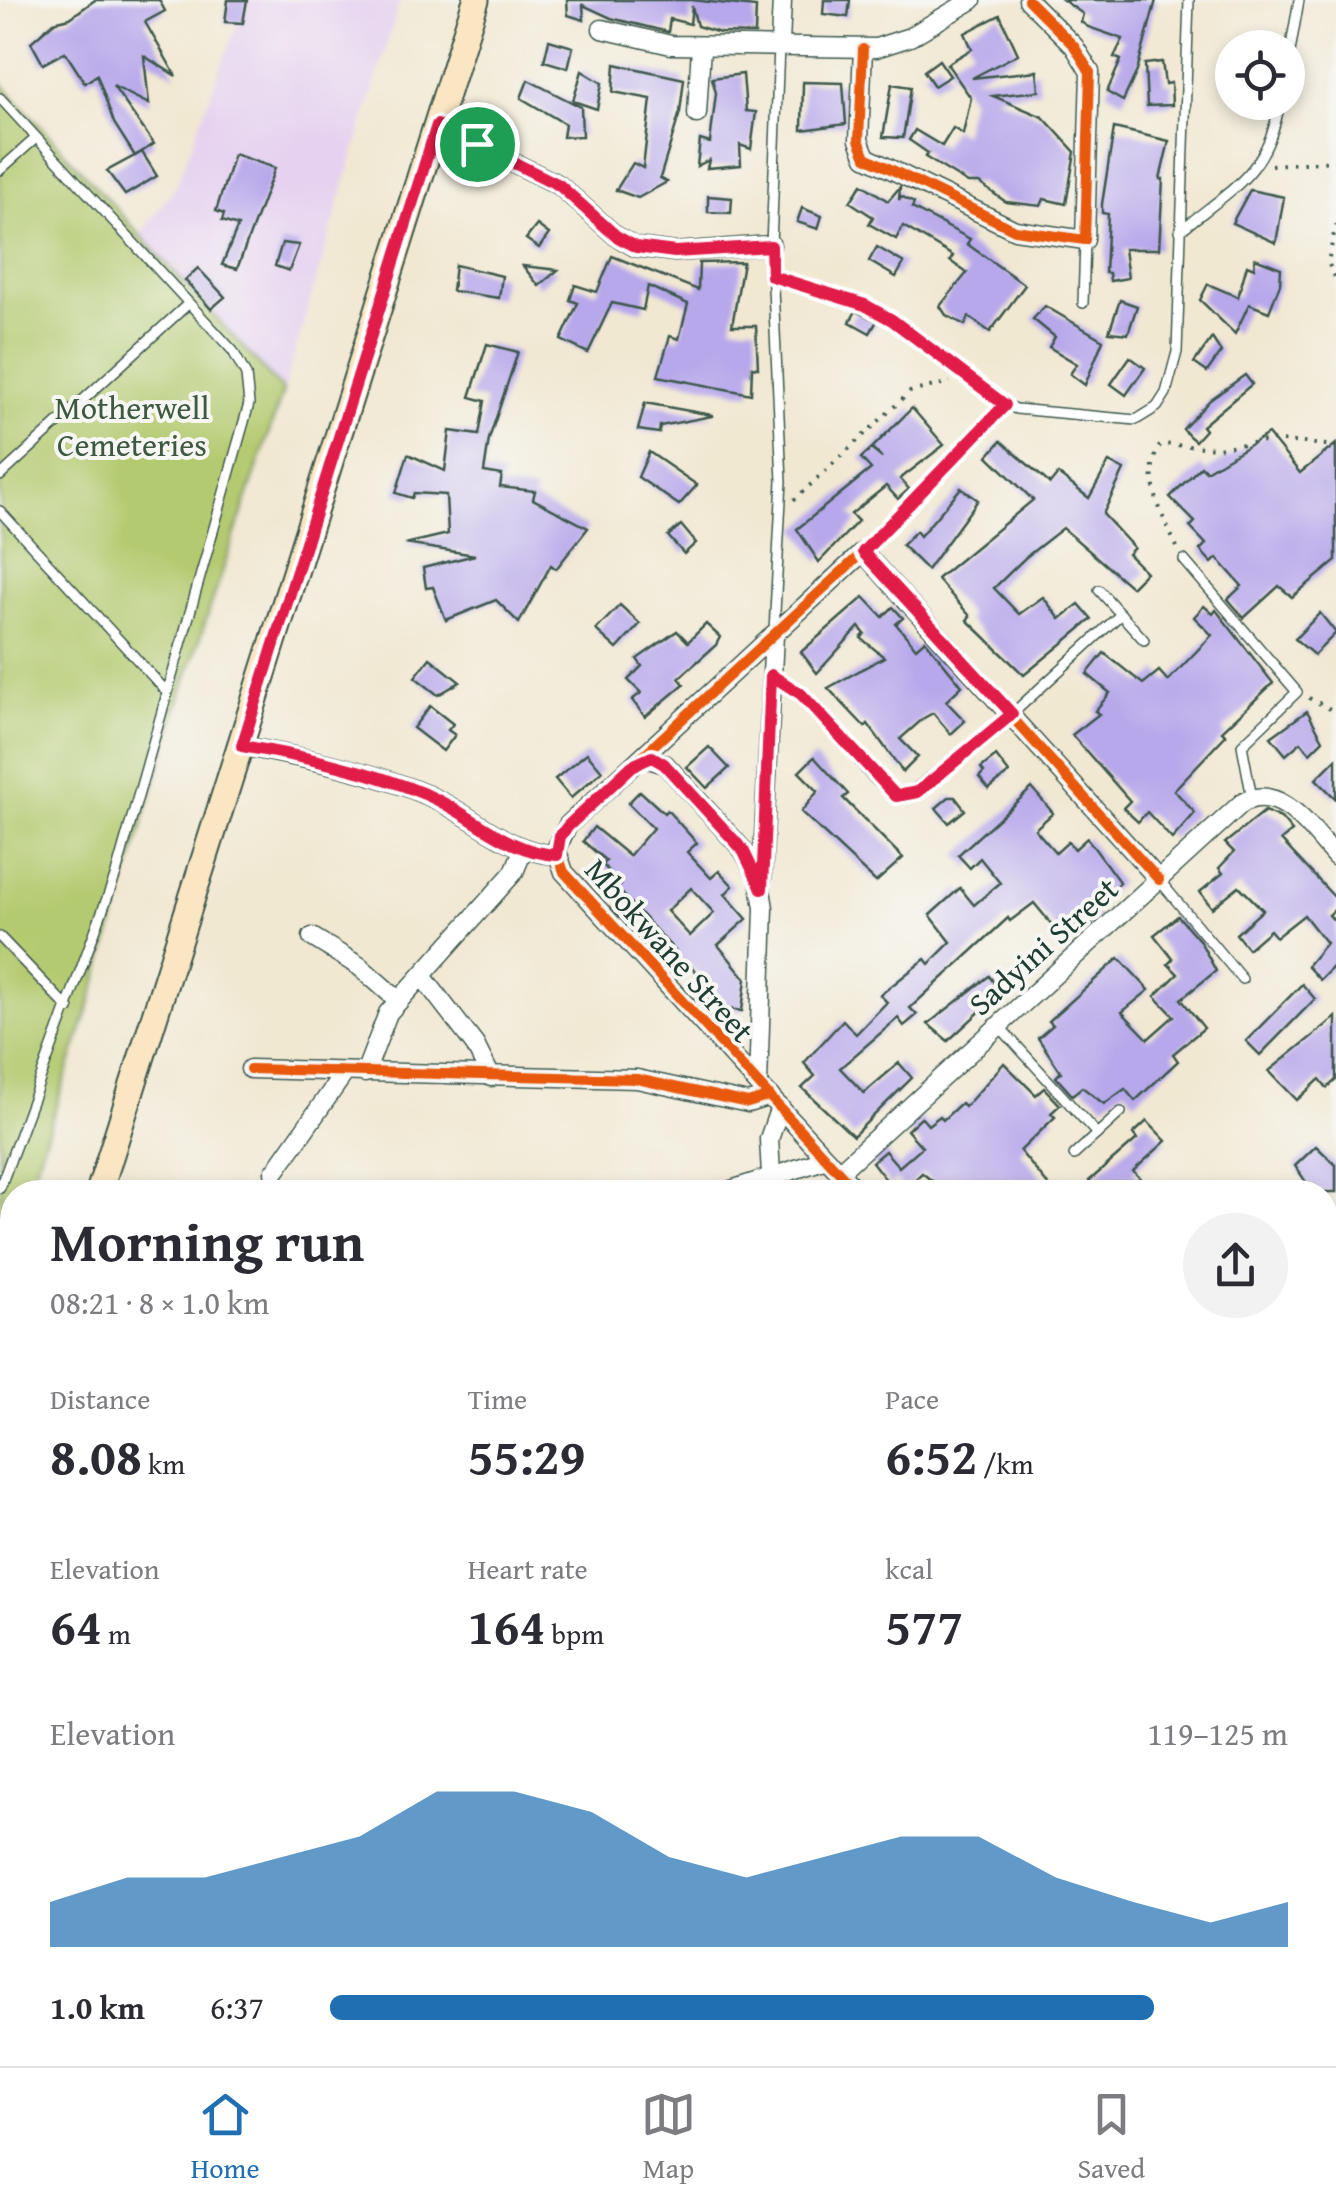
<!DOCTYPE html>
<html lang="en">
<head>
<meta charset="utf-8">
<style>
	body { margin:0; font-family:"Gentium Book Plus",serif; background:#f2f2f3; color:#2b2b33; height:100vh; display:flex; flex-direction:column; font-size:38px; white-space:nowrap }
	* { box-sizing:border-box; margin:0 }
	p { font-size:32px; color:#7c7c81 }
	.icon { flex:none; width:55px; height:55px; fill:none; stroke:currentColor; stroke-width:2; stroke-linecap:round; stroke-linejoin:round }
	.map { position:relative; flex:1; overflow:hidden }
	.drawer { position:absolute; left:0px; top:1180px; width:1338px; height:888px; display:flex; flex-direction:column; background:#fff; border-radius:40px 40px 0 0; box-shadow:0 5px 15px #0003 }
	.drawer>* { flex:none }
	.controls { position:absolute; left:1215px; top:30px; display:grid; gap:20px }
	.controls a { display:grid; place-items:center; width:90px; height:90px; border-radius:50%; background:#fff; box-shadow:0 5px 15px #0003; font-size:50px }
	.pin { position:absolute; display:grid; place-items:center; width:85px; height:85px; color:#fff; margin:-42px; border:5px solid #fff; border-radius:50%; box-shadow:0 2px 10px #0007 }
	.round { display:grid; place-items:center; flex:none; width:105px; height:105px; border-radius:52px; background:#f2f2f3 }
	.headline { display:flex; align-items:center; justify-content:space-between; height:170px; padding:0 50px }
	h1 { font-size:55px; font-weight:600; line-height:75px }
	.metrics { display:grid; grid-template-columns:repeat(3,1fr); gap:15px; height:170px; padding:10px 50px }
	.metrics div { display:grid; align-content:center }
	.metrics b { font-size:50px; font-weight:600 }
	.metrics small { font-size:28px; font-weight:400 }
	.metrics p { font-size:28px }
	.chart { height:280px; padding:20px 50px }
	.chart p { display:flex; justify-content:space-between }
	.chart svg { width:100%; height:180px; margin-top:10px; fill:#1f6fb2; opacity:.7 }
	ul { padding:0 50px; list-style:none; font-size:32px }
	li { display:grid; grid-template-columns:160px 120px 1fr; align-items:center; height:75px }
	li i { height:25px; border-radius:12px; background:#1f6fb2 }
	.dock { display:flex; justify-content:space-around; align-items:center; height:140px; border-top:2px solid #e1e1e2; background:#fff; font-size:28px; color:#7c7c81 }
	.dock a { display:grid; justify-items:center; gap:5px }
	.dock .current { color:#1f6fb2 }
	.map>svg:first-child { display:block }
	.built { fill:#e6d2f0 }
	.green { fill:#b4ca6f; stroke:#6a8452; stroke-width:2.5 }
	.building { fill:#b7a7eb; fill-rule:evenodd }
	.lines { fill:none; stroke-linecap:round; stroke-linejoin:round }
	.lane-casing { stroke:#3e574c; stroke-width:12 }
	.street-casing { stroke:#3e574c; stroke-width:21 }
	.secondary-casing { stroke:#3e574c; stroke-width:29 }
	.path { stroke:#3e574c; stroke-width:4; stroke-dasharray:2.5 8; stroke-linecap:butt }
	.lane { stroke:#fff; stroke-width:9 }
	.street { stroke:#fff; stroke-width:18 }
	.secondary { stroke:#fbe6c4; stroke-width:25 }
	.cycleway-casing { stroke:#f6f6f2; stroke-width:16 }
	.cycleway { stroke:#e8590c; stroke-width:10 }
	.route-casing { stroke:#fff; stroke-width:20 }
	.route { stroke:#e11d48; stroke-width:12 }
	.labels { text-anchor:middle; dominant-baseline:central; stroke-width:8; stroke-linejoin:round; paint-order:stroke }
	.park-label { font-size:32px; fill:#3d5940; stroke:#f6f6f2 }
	.street-label { font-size:32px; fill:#1f3d34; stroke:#f6f6f2 }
</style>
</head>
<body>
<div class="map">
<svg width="1336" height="2066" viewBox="0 0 1336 2066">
	<rect width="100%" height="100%" fill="#f6f6f2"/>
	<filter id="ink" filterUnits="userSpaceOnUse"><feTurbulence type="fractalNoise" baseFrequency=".01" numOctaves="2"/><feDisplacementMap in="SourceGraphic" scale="20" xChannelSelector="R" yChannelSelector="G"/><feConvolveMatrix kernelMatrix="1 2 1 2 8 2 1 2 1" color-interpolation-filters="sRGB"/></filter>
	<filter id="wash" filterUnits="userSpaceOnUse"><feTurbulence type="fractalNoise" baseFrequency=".0048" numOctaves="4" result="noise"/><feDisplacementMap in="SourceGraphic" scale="40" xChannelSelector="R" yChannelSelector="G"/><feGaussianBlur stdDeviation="2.25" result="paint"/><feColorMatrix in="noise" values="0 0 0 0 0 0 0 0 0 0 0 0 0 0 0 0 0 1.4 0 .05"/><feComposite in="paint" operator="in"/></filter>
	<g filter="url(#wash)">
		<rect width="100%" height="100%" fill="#f1e8d2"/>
		<g class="built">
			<polygon points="246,0 400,0 283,391 140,235 176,186"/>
			<polygon points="982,2055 1220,2055 1230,2066 970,2066"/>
		</g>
		<polygon class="green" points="0,82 283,391 177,706 91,1002 27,1192 12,1192 12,1234 0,1271"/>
		<g id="blocks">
			<g class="building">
				<polygon points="95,0 159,0 165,11 145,22 176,76 144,56 149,104 113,86 154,144 135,156 114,123 97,75 85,83 65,52 43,64 31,42 54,22 70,18"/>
				<polygon points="228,0 247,0 243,23 225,22"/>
				<polygon points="567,0 692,0 756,7 755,34 720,33 697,26 692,6 690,24 670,19 668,32 611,18 583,5 584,20 568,15"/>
				<polygon points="824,0 850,0 848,17 823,14"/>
				<polygon points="1063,0 1156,0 1137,71 1123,101 1107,92 1121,60 1114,57 1123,39 1088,27 1081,22 1083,14"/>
				<polygon points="1000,15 1018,54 972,78 1037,71 1039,91 993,96 1043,117 1075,152 1066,204 1044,199 1041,206 1006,202 979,183 968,183 925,157 928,153 909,140 915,130 942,146 953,128 963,134 971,98 947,64 972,49 965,33"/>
				<polygon points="549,40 573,47 568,68 544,61"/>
				<polygon points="939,60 950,76 934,86 924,71"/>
				<polygon points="1162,62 1165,84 1171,83 1172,105 1147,106 1145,64"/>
				<polygon points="615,64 684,79 680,112 660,178 667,182 638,198 616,190 633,163 643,168 651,99 613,92"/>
				<polygon points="582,71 602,83 597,109 573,101"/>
				<polygon points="743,74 746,111 756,112 751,149 740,145 741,165 707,168 709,160 697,166 700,140 710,143 716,93 712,78"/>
				<polygon points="528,80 581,107 582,136 563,137 565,124 521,98"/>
				<polygon points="803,82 843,83 846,124 802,130"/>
				<polygon points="892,84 911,87 903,138 883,137"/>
				<polygon points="1114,128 1169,141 1160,179 1163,179 1159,249 1124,249 1128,278 1110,281 1109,273 1105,273 1108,214 1102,213 1102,204"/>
				<polygon points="142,152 157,176 125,195 107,171"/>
				<polygon points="234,154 275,168 237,269 222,265 238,226 222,221 224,214 216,211"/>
				<polygon points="862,184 888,201 900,187 899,200 901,196 914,203 912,208 970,239 967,244 1025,285 990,332 969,317 965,325 946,315 940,306 967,273 950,261 953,256 903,226 896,239 869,224 873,217 850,202"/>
				<polygon points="1250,190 1284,197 1276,243 1232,223"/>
				<polygon points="708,196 732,198 731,213 708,212"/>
				<polygon points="802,208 822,216 818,229 797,222"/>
				<polygon points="537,225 549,234 539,248 526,239"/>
				<polygon points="282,243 299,245 289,271 275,266"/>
				<polygon points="877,247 904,263 896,277 869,261"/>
				<polygon points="612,256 698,290 699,263 743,262 732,326 756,326 758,368 752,367 751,394 658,376 670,336 679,339 688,304 648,286 643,310 612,303 588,353 561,340 578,303 570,300 575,285 597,292"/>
				<polygon points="1255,258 1281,268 1280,284 1269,312 1249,304 1235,334 1200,300 1208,284 1238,297 1247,265 1254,268"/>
				<polygon points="455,265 502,276 499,298 452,291"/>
				<polygon points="523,266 558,270 539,286"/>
				<polygon points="198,268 225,297 211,309 185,280"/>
				<polygon points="1120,300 1137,306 1128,334 1109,332"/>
				<polygon points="1045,306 1103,340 1085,385 1070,374 1077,364 1049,347 1055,337 1033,319"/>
				<polygon points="856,311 877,321 870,333 850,322"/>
				<polygon points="1212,338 1221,352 1207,372 1194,363"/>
				<polygon points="487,344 518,352 489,439 484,472 502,475 500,487 535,491 533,499 588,528 556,569 551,565 519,623 496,600 446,620 433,587 426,588 423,568 475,555 405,544 448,534 446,495 414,493 412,498 396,493 408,454 445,471 450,431 479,435 485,401 470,397"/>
				<polygon points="1130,357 1145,368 1126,395 1111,384"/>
				<polygon points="1245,375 1252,384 1202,426 1205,430 1195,441 1189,436 1183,429 1210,400"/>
				<polygon points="645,403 712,415 712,416 660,426 659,433 638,430"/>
				<polygon points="912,408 944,445 900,479 909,489 898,499 886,486 851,514 858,521 819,562 797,529 871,469 861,458 871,449 882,458 872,448"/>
				<polygon points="1268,434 1300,473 1336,444 1336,561 1292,597 1279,586 1244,618 1228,599 1242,586 1217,558 1212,563 1200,550 1206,544 1190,527 1195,522 1170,497 1201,466 1206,471"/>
				<polygon points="1001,441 1050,484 1058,474 1089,498 1109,462 1124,470 1103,514 1134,548 1128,554 1146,572 1131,587 1063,528 1026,557 994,588 1019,614 1043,597 1060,619 1079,604 1092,619 1024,675 967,620 970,616 937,579 1033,500 988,456"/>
				<polygon points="649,452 697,485 679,505 638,477"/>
				<polygon points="961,488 978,500 927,570 902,545 916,531 920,536"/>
				<polygon points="681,525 696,543 684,554 668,536"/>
				<polygon points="864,597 883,617 893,607 903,618 896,624 916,648 925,640 962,686 946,701 965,721 951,734 933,713 924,718 900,739 918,757 903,772 868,724 865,727 828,688 884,657 861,638 865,634 859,627 817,673 801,652"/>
				<polygon points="620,605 640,624 617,649 596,630"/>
				<polygon points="1204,606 1213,614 1216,610 1273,683 1222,731 1226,735 1174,790 1195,813 1172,839 1147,812 1138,822 1123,808 1130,801 1072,735 1099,714 1095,711 1110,693 1087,674 1104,653 1143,684 1159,671 1168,681 1212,635 1194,617"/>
				<polygon points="1320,613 1336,633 1314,655 1295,639"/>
				<polygon points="706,624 720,637 716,645 679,678 684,684 645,717 632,700 641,693 628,680 642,666 637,659 677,631 688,642"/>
				<polygon points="430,658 460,682 438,695 415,677"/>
				<polygon points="430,706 453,724 448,730 455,735 443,751 413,728"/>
				<polygon points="1307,711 1323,740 1310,753 1301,742 1286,755 1271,737"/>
				<polygon points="709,747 729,768 707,788 687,767"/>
				<polygon points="587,753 602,771 571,798 555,779"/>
				<polygon points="996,756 1009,773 989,789 979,777 984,772 981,768"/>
				<polygon points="814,757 848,794 843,798 903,858 876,882 801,812 818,791 799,772"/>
				<polygon points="1336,759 1336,799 1316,779"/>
				<polygon points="1032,788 1053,813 1035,829 1056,853 1068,842 1075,849 1087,838 1120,883 1091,908 1099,916 1086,929 1078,922 1062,937 1034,903 1010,921 1008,918 910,1008 917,1015 904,1026 898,1018 840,1068 864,1093 899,1063 912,1078 853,1136 802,1088 815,1076 804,1063 843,1020 856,1034 887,1002 880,995 925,959 929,964 951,942 930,915 960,888 974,905 1000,883 980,858 970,868 958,855"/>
				<path d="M640 791 664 813 667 810 697 843 687 852 711 878 719 871 733 886 725 894 747 919 718 945 746 979 742 1011 715 1007 708 1001 715 993 690 965 684 971 671 957 676 952 617 888 621 885 602 864 606 861 583 841 594 827 629 856 653 828 628 803ZM691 888 714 913 690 936 667 911Z"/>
				<polygon points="949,797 955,797 965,810 949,823 936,808"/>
				<polygon points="1265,811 1281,818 1292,831 1281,840 1336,899 1336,908 1329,915 1336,923 1336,964 1320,980 1307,966 1326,943 1304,915 1276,937 1270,930 1248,949 1236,934 1263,910 1239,886 1212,908 1200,892 1223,873 1219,868 1234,852 1225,843"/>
				<polygon points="1178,916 1200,941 1216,971 1181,999 1204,1028 1173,1054 1178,1061 1135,1101 1125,1089 1104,1104 1082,1087 1072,1095 1056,1077 1061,1072 1038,1038 1053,1025 1049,1021 1119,958 1149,990 1122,1012 1148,1039 1174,1016 1155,996 1178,974 1168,964 1173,959 1154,935"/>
				<polygon points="989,976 1001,992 948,1041 928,1024"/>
				<polygon points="1302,984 1315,999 1260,1055 1246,1041"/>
				<polygon points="1336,1017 1336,1080 1327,1088 1320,1079 1297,1100 1269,1071"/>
				<polygon points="1004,1063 1036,1095 1044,1088 1060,1105 1051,1113 1055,1117 1020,1151 1054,1192 946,1192 922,1173 904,1190 896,1180 890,1185 872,1162 885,1151 899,1167 922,1147 907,1130 921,1117 928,1125 940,1116 943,1120 961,1103 965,1107"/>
				<polygon points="1147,1121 1166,1141 1133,1171 1154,1192 1098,1192 1089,1181 1137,1139 1133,1134"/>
				<polygon points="1316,1146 1336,1165 1336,1192 1313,1192 1295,1166"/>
			</g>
		</g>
	</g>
	<g filter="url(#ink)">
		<use href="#blocks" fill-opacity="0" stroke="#3e574c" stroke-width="2.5"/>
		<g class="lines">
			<g class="lane-casing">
				<g id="lane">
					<polyline points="1288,63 1299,0"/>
					<polyline points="0,98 233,351 246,375 249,404 116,874 0,1188"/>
					<polyline points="0,170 36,138"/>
					<path d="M1180 231C1233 187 1267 175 1280 102"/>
					<polyline points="773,275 865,305 892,320 996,400 1016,409 1136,420 1157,407 1166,393 1177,352 1189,0"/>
					<polyline points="1083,303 1085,241"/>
					<polyline points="0,476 188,304"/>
					<polyline points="0,511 166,691"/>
					<polyline points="863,552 1005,405"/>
					<polyline points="1184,560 1297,692 1242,745 1252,798"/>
					<polyline points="1099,590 1144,640"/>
					<polyline points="774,631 782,481 771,245 779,47"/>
					<path d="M773 676C794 689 812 702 828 721 848 743 875 793 905 797L1012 714 1121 614"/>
					<polyline points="1159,880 1242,979"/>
					<polyline points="0,937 69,1009"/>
					<polyline points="999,1026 1097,1134"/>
					<polyline points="1074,1155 1121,1112"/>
					<polyline points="0,1330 12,1336"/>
				</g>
			</g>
			<g class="street-casing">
				<g id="street">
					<polyline points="602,29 671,45 876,48 910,37 972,0"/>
					<polyline points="780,44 782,0"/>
					<polyline points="863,49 859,140 866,157 1015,230 1085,240 1090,72 1074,46 1028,0"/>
					<polyline points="697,114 701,46"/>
					<polyline points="437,125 559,185 616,236 635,247 675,252 771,245"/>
					<path d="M242 746C304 758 369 770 427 795 474 815 505 852 557 855"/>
					<polyline points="645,758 665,764 743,850 759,878 764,908 758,1084"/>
					<polyline points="762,878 774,634"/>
					<polyline points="312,937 359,966 399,1001"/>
					<polyline points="422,976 475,1045 491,1077"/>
					<polyline points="250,1069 637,1079 748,1103 770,1096"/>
					<polyline points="365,1073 388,1013 514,872 523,850"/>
					<path d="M839 1172 1242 803C1281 781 1313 832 1336 857"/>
					<polyline points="274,1173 345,1072"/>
					<polyline points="725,1192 827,1159"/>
					<polyline points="772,1192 769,1139 780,1107"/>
					<polyline points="857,1192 564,872 556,849 568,825 863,552 1159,880"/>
					<polyline points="1325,1322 1336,1312"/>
					<polyline points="1325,1478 1336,1492"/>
					<polyline points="1325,1620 1336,1610"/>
					<polyline points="1325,1711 1336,1723"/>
					<polyline points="396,2055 407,2066"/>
					<polyline points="1241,2055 1251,2066"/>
					<polyline points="345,2066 357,2055"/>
				</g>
			</g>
			<g class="secondary-casing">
				<g id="secondary">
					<polyline points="99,1192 476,0"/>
					<polyline points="0,1455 12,1424"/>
				</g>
			</g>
			<g class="path">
				<polyline points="1271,165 1336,161"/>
				<polyline points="1336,224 1328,262 1336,281"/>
				<polyline points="794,500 910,392 950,382"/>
				<path d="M1177 547C1163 518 1140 474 1161 444L1217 448 1272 440 1336 446"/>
				<polyline points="1309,698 1336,712"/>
			</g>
			<use href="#lane" class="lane"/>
			<use href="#street" class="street"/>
			<use href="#secondary" class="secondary"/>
			<g class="cycleway-casing">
				<g id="cycleway">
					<polyline points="863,49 859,140 866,157 1015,230 1085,240 1090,72 1074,46 1028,0"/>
					<polyline points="250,1069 637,1079 748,1103 770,1096"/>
					<polyline points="857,1192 564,872 556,849 568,825 863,552 1159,880"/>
				</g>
			</g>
			<use href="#cycleway" class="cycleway"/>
		</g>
	</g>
	<g class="lines" filter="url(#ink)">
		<g class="route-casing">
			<path id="route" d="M437 125 559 185 616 236 636 247 675 252 771 246 772 276 865 305 892 320 1005 405 863 552 1012 714 918 792 896 796 801 694 771 675 762 889 743 850 664 764 652 757 632 766 568 826 560 836 557 855C505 852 474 815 427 795 369 770 304 757 242 746Z"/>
		</g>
		<use href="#route" class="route"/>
	</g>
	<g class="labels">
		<g class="park-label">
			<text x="132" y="407">Motherwell<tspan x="132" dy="37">Cemeteries</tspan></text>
		</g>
		<g class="street-label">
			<text transform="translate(1043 946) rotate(-42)">Sadyini Street</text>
			<text transform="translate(670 950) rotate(48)">Mbokwane Street</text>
		</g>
	</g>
</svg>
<div class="controls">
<a><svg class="icon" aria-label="locate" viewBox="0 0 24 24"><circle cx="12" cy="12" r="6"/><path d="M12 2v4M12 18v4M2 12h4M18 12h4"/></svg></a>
</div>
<div class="pin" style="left:477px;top:144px;background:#1e9e55"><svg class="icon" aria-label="arrive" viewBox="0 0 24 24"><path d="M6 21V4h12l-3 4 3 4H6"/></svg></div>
<section class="drawer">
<div class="headline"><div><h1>Morning run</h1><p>08:21 · 8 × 1.0 km</p></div><a class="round"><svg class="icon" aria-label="share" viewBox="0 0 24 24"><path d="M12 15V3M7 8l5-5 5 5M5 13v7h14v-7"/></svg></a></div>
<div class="metrics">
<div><p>Distance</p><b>8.08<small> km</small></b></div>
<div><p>Time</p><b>55:29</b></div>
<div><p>Pace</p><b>6:52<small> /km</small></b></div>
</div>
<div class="metrics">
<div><p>Elevation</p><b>64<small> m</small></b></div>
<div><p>Heart rate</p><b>164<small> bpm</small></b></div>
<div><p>kcal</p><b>577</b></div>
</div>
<div class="chart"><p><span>Elevation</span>119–125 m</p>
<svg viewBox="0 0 160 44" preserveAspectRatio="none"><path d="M0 44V33L10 27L20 27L30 22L40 17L50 6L60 6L70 11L80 22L90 27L100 22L110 17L120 17L130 27L140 33L150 38L160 33V44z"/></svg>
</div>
<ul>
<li><b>1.0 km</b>6:37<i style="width:86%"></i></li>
</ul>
</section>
</div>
<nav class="dock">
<a class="current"><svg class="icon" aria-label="home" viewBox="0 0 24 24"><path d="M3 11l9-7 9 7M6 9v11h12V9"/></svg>Home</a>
<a><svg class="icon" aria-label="map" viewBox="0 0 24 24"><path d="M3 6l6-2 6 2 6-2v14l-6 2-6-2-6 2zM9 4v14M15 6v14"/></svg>Map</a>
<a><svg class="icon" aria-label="saved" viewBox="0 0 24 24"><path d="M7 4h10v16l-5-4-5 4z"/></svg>Saved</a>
</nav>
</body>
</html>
